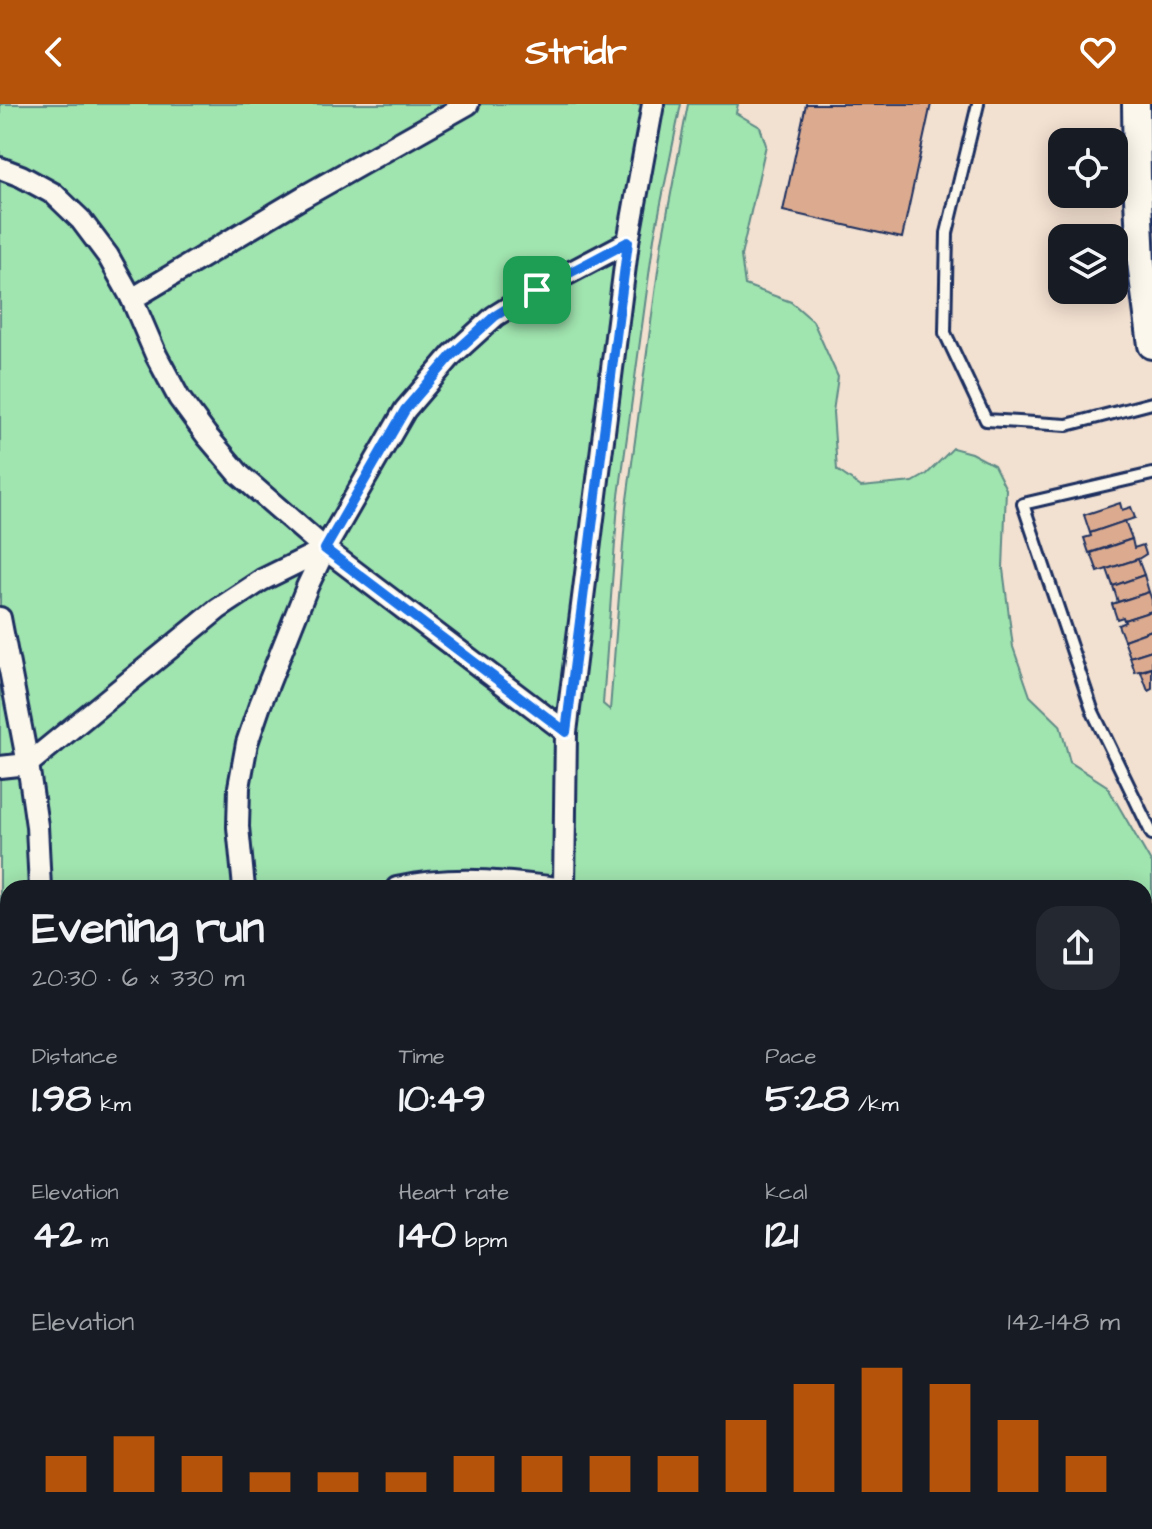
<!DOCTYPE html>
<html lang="en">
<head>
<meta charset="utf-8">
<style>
	body { margin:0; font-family:"Architects Daughter",sans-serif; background:#242831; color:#f1f3f6; height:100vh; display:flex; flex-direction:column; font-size:30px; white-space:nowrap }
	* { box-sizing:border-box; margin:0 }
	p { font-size:26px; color:#9ea1a6 }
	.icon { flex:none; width:44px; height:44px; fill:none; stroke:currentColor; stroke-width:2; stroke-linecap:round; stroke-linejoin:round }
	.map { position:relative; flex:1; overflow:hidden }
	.sheet { position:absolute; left:0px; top:776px; width:1152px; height:650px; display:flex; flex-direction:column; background:#171b24; border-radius:24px 24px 0 0; box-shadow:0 4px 20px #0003 }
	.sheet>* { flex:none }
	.buttons { position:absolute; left:1048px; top:24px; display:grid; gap:16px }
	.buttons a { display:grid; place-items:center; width:80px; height:80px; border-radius:16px; background:#171b24; box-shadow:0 4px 20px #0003; font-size:40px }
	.pin { position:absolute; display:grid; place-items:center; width:68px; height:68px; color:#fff; margin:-34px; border-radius:16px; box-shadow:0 4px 12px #0006 }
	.round { display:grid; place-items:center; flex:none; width:84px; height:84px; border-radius:24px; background:#242831 }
	.headline { display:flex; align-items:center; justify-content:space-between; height:136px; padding:0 32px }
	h1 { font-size:44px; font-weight:800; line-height:60px }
	.stats { display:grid; grid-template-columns:repeat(3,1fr); gap:12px; height:136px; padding:8px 32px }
	.stats div { display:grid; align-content:center }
	.stats b { font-size:40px; font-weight:800 }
	.stats small { font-size:22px; font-weight:400 }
	.stats p { font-size:22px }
	.chart { height:224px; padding:16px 32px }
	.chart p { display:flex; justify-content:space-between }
	.chart svg { width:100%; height:144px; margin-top:8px; stroke:#b45309; stroke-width:6 }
	header { display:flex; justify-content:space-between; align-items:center; height:104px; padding:0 32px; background:#b45309; color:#fff; font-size:36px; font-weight:800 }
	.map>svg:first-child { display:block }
	.green { fill:#a0e4af; stroke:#5e8a86; stroke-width:2 }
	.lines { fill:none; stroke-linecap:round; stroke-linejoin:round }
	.stream { stroke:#678db9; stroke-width:7 }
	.building { fill:#dcab8f; stroke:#1b2f5e; stroke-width:2 }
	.service-casing { stroke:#1b2f5e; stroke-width:16 }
	.minor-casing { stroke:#1b2f5e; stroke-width:26 }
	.tertiary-casing { stroke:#1b2f5e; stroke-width:32 }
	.service { stroke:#fbf7ec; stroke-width:10 }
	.minor { stroke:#fbf7ec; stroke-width:20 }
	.tertiary { stroke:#fbf7ec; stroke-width:26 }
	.route-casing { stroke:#fff; stroke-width:16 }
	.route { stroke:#1a73e8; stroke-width:10 }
</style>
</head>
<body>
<header><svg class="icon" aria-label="back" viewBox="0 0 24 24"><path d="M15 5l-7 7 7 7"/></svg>Stridr<svg class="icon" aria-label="heart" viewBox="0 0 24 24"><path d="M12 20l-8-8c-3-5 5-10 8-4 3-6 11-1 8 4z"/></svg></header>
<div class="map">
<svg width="1152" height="1425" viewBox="0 0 1152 1425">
	<rect width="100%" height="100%" fill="#f2e0d0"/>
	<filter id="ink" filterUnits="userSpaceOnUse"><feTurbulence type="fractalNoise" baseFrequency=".0125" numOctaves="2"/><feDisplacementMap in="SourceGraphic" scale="16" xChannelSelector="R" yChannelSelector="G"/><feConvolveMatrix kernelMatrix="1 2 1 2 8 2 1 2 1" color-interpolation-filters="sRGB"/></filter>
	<g filter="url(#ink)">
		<polygon class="green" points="0,0 681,0 654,134 618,399 603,600 610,606 626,403 662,137 688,0 738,0 736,9 760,23 766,41 741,152 745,181 791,198 813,217 838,273 833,308 837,366 861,383 913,378 927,370 953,344 971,349 994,361 1006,385 1003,465 1013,543 1030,592 1060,621 1070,658 1107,682 1152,760 1152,794 1144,797 1144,784 8,784 8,1418 1144,1418 1144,875 1152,906 1152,1425 0,1425"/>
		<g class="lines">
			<polyline class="stream" points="1144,1025 1152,1030"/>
		</g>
		<g class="building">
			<polygon points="806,0 931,0 902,134 783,107"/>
			<polygon points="1120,399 1122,406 1131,403 1135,414 1090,429 1084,411"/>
			<polygon points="1125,417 1132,435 1089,449 1084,434 1091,432 1090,429"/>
			<polygon points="1132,435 1134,444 1143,441 1146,450 1138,455 1098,468 1091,449"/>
			<polygon points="1138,455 1144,471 1113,482 1107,465"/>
			<polygon points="1144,471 1149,488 1118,498 1113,482"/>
			<polygon points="1149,488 1152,496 1152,507 1124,516 1123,513 1117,515 1112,500"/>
			<polygon points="1152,507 1152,526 1124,536 1118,521 1125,518 1124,516"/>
			<polygon points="1152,526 1152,546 1130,553 1124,536"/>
			<polygon points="1152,546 1152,564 1135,568 1130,553"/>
			<polygon points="1152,564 1152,585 1148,587 1141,568"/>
		</g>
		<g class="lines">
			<g class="service-casing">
				<g id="service">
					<polyline points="978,0 947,129 945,229 986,316 1067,321 1152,299"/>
					<polyline points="1152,370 1023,400 1093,608 1152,730"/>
				</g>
			</g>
			<g class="minor-casing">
				<g id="minor">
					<polyline points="0,64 21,72 54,90 81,116 108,152 132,195 156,251 179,294 207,332 240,371 325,445 566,628"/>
					<polyline points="132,195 303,93 468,0"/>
					<polyline points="0,514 28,660 218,505 262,476 325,445"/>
					<polyline points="0,663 28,660 37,722 40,784"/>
					<polyline points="244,784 238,723 239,683 247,639 260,601 307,483 325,445 405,306 452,251 495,212 537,186 628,138"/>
					<path d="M397 784C450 772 503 777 557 784"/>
					<polyline points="564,784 566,628 628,138 653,0"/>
					<polyline points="0,1280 8,1218"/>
					<polyline points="549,1425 549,1418"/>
				</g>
			</g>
			<g class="tertiary-casing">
				<polyline id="tertiary" points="1136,0 1137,73 1141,158 1152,241"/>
			</g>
			<use href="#service" class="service"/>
			<use href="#minor" class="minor"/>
			<use href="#tertiary" class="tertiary"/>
		</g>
	</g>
	<g class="lines" filter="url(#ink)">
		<g class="route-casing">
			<polygon id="route" points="628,138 566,628 325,445 405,306 452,251 495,212 537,186"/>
		</g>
		<use href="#route" class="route"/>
	</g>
</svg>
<div class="buttons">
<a><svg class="icon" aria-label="locate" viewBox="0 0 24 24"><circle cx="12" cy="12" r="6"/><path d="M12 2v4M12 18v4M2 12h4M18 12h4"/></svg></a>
<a><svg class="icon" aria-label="layers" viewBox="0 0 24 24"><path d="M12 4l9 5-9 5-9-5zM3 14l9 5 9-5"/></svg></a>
</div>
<div class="pin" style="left:537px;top:186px;background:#1e9e55"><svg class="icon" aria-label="arrive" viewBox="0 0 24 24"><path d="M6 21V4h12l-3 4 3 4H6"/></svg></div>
<section class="sheet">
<div class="headline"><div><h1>Evening run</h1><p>20:30 · 6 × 330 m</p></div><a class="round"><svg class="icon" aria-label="share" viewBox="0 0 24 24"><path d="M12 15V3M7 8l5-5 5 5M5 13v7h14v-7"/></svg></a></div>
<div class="stats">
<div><p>Distance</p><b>1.98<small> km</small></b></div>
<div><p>Time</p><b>10:49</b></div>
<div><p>Pace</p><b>5:28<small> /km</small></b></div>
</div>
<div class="stats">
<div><p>Elevation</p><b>42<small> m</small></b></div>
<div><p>Heart rate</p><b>140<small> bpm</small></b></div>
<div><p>kcal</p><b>121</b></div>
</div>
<div class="chart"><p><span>Elevation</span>142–148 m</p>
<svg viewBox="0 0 160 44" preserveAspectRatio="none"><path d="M5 44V33M15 44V27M25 44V33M35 44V38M45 44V38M55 44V38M65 44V33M75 44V33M85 44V33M95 44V33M105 44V22M115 44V11M125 44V6M135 44V11M145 44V22M155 44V33"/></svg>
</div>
</section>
</div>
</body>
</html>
